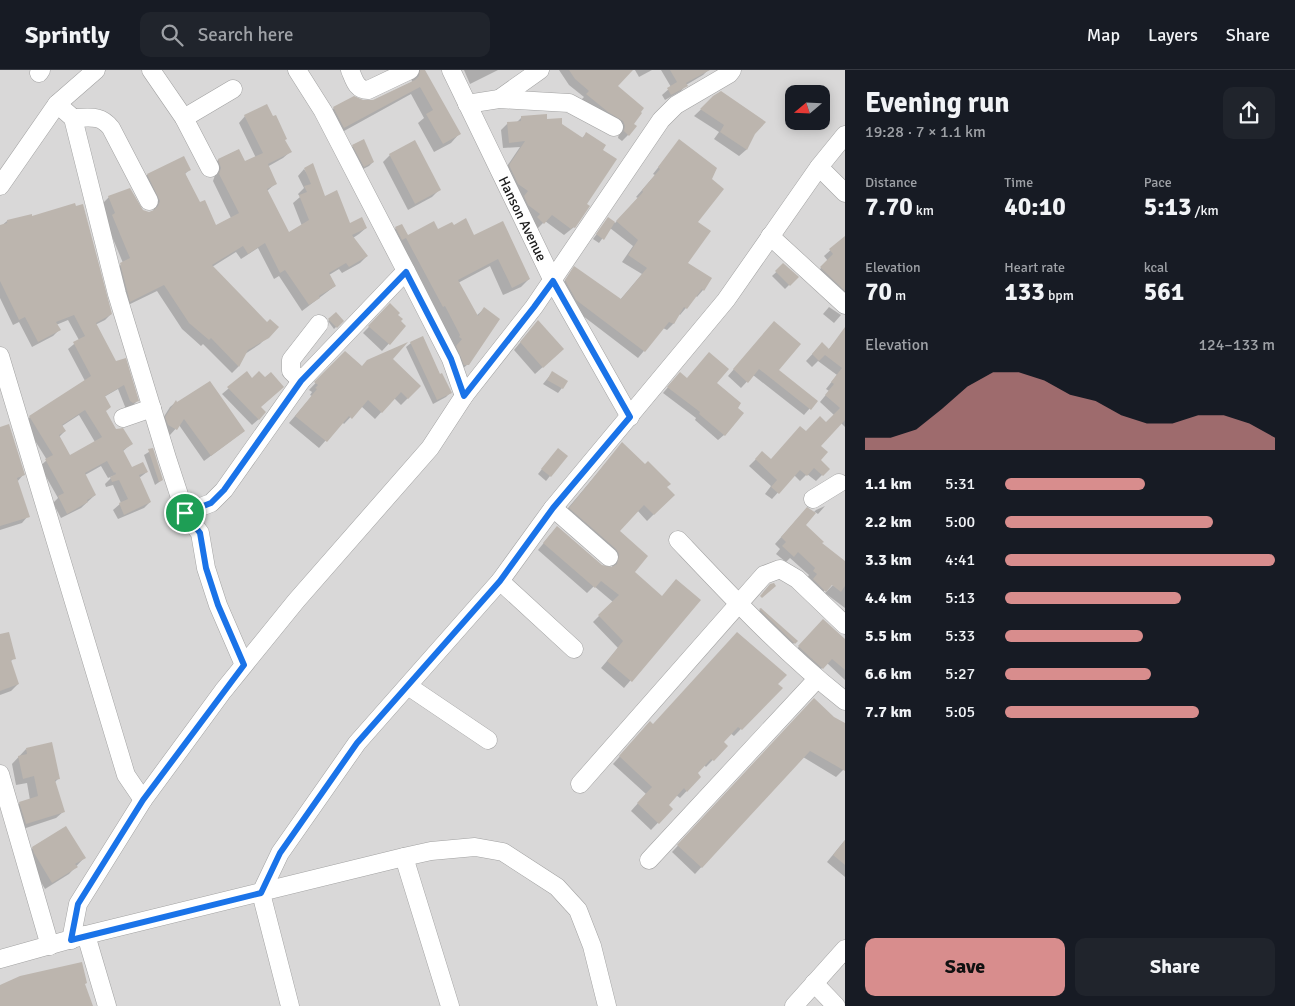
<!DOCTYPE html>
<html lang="en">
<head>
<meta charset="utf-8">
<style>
	body { margin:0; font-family:Signika,sans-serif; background:#20242c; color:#f1f3f6; height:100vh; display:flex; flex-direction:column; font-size:19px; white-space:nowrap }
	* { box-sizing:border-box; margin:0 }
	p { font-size:16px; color:#9ea1a6 }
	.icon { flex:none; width:28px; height:28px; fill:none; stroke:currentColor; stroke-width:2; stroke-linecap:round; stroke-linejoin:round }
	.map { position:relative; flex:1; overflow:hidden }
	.sheet { display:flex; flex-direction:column; background:#171b24; width:450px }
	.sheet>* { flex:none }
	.needle { width:32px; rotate:251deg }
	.buttons { position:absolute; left:785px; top:15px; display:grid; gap:10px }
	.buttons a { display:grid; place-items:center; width:45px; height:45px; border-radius:10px; background:#171b24; box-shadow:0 2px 12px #0003; font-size:25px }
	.pin { position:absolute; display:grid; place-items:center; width:42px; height:42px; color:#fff; margin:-21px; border:2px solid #fff; border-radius:50%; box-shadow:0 1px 5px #0007 }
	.round { display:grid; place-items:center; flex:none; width:52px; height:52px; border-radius:10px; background:#20242c }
	.summary { display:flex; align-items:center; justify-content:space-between; height:85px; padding:0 20px }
	h1 { font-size:28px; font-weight:700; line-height:38px }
	.metrics { display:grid; grid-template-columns:repeat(3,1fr); gap:8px; height:85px; padding:5px 20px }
	.metrics div { display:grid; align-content:center }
	.metrics b { font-size:25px; font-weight:700 }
	.metrics small { font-size:14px; font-weight:400 }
	.metrics p { font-size:14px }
	.chart { height:140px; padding:10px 20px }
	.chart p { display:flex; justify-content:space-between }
	.chart svg { width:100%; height:90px; margin-top:5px; fill:#d88d8d; opacity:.7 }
	.cta { display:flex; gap:10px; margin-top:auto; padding:10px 20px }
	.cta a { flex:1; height:58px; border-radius:10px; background:#d88d8d; color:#111; font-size:20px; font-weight:700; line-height:58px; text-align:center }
	.cta a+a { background:#20242c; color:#f1f3f6 }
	ul { padding:0 20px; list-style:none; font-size:16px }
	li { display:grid; grid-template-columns:80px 60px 1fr; align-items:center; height:38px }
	li i { height:12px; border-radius:6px; background:#d88d8d }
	header { display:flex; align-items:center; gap:30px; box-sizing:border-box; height:70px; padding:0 25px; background:#171b24; border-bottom:1px solid #363941 }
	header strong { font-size:24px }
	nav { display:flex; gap:28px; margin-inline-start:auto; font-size:18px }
	.search { width:350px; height:45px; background:#20242c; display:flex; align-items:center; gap:12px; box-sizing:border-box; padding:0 18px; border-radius:10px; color:#9ea1a6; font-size:19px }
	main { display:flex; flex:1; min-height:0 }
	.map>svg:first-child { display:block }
	.residential { fill:#d9d8d8; fill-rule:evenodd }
	.shadow { fill:#0003; fill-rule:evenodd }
	.building { fill:#bcb5ae; fill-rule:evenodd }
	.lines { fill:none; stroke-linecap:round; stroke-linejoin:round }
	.minor-casing { stroke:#a2a2a2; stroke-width:19 }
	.minor { stroke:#fff; stroke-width:18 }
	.route-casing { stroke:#fff; stroke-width:10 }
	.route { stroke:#1a73e8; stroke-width:6 }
	.labels { text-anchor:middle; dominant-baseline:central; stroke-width:5; stroke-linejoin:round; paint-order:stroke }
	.street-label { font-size:14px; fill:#1b1b1b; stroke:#fff }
</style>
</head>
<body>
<header>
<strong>Sprintly</strong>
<div class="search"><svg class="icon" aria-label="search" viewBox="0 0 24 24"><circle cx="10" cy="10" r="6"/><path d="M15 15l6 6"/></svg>Search here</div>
<nav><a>Map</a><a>Layers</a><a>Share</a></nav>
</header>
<main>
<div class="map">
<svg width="845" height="936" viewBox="0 0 845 936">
	<rect width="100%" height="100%" fill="#ece9e1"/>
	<path class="residential" d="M0 0H845V936H0ZM794 24H821V51H794Z"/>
	<g class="shadow">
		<polygon points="410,0 424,0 459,64 451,73 434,82 418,53 424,48 411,24 335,66 325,47 334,38 362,31 373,31 412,12"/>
		<polygon points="464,0 498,0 470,14"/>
		<polygon points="559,0 632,0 616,16 633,54 628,65 622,71 618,68 619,63 581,30 584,27 569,15"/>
		<polygon points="635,0 652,0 639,7"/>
		<polygon points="661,0 708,0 703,5 686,15 681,21 665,30 662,25 671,17"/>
		<polygon points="714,27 754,63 746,80 739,86 714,69 719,62 694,46"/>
		<polygon points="245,46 284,70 290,82 283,88 267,97 275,114 267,121 289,164 302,156 293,133 300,127 298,124 304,118 298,106 304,99 324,127 350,154 366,158 359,164 353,168 367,186 360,193 342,203 339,199 329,205 335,216 302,241 279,206 274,209 258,178 241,189 236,182 212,197 267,253 277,257 260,274 245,284 238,297 232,303 203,274 201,276 182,259 157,221 124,237 114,201 123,193 106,152 108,150 102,134 109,127 142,141 149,143 153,142 154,138 141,111 147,105 189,100 185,104 200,134 216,156 231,148 213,111 215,105 212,97 218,90 238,80 245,93 256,88 239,53"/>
		<polygon points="522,47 546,50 561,55 582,68 586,64 585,135 574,157 564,165 545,151 537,159 531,154 534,151 522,141 518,133 523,128 512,120 503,102 520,77 503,78 501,60 508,53 516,53"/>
		<polygon points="679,71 696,152 687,193 710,209 703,220 697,227 696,226 680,245 678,243 673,254 667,260 663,258 638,288 570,236 559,218 575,198 620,230 642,204 622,192 633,176 610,158 599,173 593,169 608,149 615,153 638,128 636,127 655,105 653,104"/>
		<polygon points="353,76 373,92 369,96 359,101 349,80"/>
		<polygon points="390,85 439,120 432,127 408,140 383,92"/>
		<path d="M7 151 111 244 105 250 95 255 137 331 131 337 126 339 118 319 104 327 105 342 116 360 131 374 122 382 131 398 147 402 139 408 150 432 144 438 118 449 113 440 121 433 113 415 106 417 105 414 113 406 108 408 101 396 85 405 95 425 81 438 61 448 53 433 58 428 40 396 47 390 24 353 30 347 85 311 68 279 79 270 68 250 56 255 59 260 53 266 32 277 19 252 13 255 0 228V157ZM79 345 95 372 70 386 59 367 65 361 62 356Z"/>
		<polygon points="396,158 407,167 438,161 474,166 529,209 521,217 503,225 490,196 458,213 476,246 484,239 468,294 459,302 449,285 455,277 452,275 453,274 437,243 388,166"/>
		<polygon points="845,167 845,232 815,204 828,191 824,186"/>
		<polygon points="784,195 797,207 785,219 772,206"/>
		<polygon points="390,235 400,251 405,256 382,281 363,263"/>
		<polygon points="829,237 841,245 834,253 823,244"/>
		<polygon points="336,244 342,251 334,259 328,251"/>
		<polygon points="538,251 555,286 535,304 514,280"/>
		<polygon points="768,259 777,300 816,331 804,345 753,305 741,318 728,306"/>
		<polygon points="840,266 845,269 845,357 841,353 819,376 819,390 828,399 816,411 807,404 800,411 794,405 772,429 765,424 771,416 749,396 756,389 771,390 806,363 826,354 834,345 820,332 829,321 826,319 837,305 818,291 812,297 806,291 816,280 828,280"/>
		<polygon points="411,273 439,306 450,323 446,327 433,334 406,277"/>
		<polygon points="345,282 362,297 391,289 420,316 401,335 394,328 375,349 361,336 344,354 342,352 319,378 289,353 312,326 310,325 312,322 309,320"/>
		<polygon points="247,303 260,337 259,349 252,355 222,324"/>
		<polygon points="552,303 562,318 558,323 543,314"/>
		<polygon points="675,309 715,313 736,338 724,365 718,370 695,350 696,348 663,323"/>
		<polygon points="176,332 244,361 204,391 179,355 170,365 162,360 160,353 170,337"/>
		<polygon points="0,359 23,405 17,412 28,446 22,453 0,460"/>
		<polygon points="622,374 673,425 647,451 637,440 619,461 633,502 661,527 699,530 624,618 601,598 618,578 593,552 613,532 594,516 587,523 538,480 551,464 602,496 612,498 613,491 563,444"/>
		<polygon points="152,380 162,410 155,415 144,385"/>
		<polygon points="554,384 566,386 546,411 538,404"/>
		<polygon points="825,436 818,444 815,442 804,455 821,474 845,493 845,538 825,523 836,512 834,511 818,527 807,508 809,505 790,488 786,492 776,484 780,479 775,474 800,446 813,443 816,440"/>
		<polygon points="761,539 796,571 790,577 756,544"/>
		<polygon points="823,551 845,570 845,610 827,593 817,603 794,582"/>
		<polygon points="0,566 14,588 10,592 18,614 11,621 0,625"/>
		<polygon points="777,614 781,618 734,666 730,663 722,672 726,676 706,697 704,695 696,703 700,707 680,728 676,725 667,735 671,739 651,760 631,741 646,724 613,694 643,660"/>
		<polygon points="807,637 845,655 845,697 843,700 836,707 803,687 695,804 672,782"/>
		<polygon points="26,679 58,709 54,713 63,742 56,748 20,760 13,740 20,733 30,730 27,713 16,715 12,694"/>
		<polygon points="845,770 845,807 827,792"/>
		<polygon points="33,778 84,788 69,804 45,819 28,790 26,785"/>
	</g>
	<g class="building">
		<polygon points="420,0 425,0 461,64 443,74 426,44 433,40 420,17 344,58 333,37 354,26 363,30 373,30 415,10 419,6"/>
		<polygon points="569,0 633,0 618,16 644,38 641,42 642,43 634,54 637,56 629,66 624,61 625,56 623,51 608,42 586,24 589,21 575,9"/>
		<polygon points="670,0 710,0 686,13 688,16 671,25 667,18 677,12"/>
		<polygon points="721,21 766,52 755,64 747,80 720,62 724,55 700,39 713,26"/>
		<polygon points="267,34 273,46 276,45 287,69 285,70 292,82 268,94 277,114 267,119 289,162 309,150 299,125 307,122 304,116 311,114 304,98 313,93 325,126 337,120 350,153 362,147 367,158 352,165 368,186 349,197 346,193 329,203 336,216 319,226 320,228 309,235 285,200 280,203 265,173 248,184 243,176 212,195 267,252 270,249 279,257 269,268 248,280 239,297 211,268 209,270 189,253 164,215 130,232 120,193 130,188 112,145 115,143 108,126 130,118 143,140 149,142 154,140 158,136 160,131 147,104 184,86 191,100 185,103 200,132 205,130 216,155 239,143 219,104 221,98 218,89 239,79 245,91 263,83 244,45"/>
		<polygon points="547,44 547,49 562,48 562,54 583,68 586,62 606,75 603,80 617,89 587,134 590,136 575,158 573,157 571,159 552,145 544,154 537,147 540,144 528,135 524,126 528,121 518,114 509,95 525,71 509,73 507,52 521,51 521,46"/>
		<polygon points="364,69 374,92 364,97 352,75"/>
		<polygon points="679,69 717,98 712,109 724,119 698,152 711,161 688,193 712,208 704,221 702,219 687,239 684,237 674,254 669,252 645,282 576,230 565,210 574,196 621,229 647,198 628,185 638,170 616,151 643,122 642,120 660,99 658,97"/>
		<polygon points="415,70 441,120 415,134 389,84"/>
		<path d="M75 133 76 136 83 134 112 244 96 253 116 291 126 288 139 331 133 333 130 331 124 315 105 326 111 337 106 341 116 359 123 358 133 374 123 380 132 397 143 392 148 402 139 405 151 432 124 445 119 433 128 429 119 410 112 412 110 407 116 404 115 402 114 403 107 391 85 403 96 425 87 430 88 432 67 444 58 426 64 423 45 389 53 385 29 346 91 306 73 272 85 266 74 245 56 252 61 260 38 272 25 247 19 250 0 211V155L7 153V150L32 144V146ZM85 340 102 367 70 385 59 365 66 361 62 355Z"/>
		<polygon points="608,147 615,152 604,170 596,164"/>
		<polygon points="466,148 474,165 503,151 530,209 512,218 498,189 458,210 478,246 484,237 500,249 469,295 464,295 456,276 462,269 459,267 460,265 445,236 443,237 406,168 402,170 395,157 402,154 408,165 434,151 438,159 452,152 454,155"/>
		<polygon points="845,166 845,221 820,197 833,184 829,179"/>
		<polygon points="783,193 799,207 790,216 775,201"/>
		<polygon points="390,233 400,243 398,245 403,249 401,251 406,256 390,275 368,256"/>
		<polygon points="336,242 344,251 337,258 328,249"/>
		<polygon points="538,250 564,279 543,298 520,272"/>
		<polygon points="774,251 801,274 779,300 818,331 811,340 759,299 748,313 733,299"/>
		<polygon points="845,257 845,350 821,376 828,382 821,390 830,399 823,406 814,398 807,406 800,400 779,424 771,417 777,410 755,389 762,381 771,389 800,356 806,361 820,346 826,352 840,338 825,325 834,314 831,312 842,298 825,285 819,291 812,284 822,272 829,279"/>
		<polygon points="423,266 440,304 442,303 452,323 437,330 410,272"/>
		<polygon points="408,272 393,289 421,316 408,329 401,322 382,343 368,330 352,349 349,346 327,372 295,346 317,319 315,318 318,315 314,312 345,281 362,296 367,290"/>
		<polygon points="709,282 729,299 717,313 741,333 738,338 744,343 725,366 699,344 700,342 667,317 680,302 687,308"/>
		<polygon points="247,301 252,308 259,301 265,307 271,302 284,317 261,337 266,342 259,350 227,317"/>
		<polygon points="552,301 568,311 563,319 547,310"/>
		<polygon points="210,311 245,361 211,386 184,349 177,360 168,355 165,347 176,330 177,332"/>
		<polygon points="9,354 25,405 17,408 30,447 0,456 0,357"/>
		<polygon points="622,372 645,394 648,391 671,414 667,417 675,425 654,445 644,435 620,461 648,486 635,502 662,526 676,509 701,530 632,612 607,591 623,571 598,545 619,525 601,511 595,518 543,473 557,456 602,495 612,497 617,494 619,484 616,479 569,438"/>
		<polygon points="153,378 163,410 159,412 148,379"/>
		<polygon points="558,378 568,386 551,407 541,399"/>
		<polygon points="807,437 816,443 806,455 824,472 822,473 845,491 845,516 841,522 832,515 826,522 813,509 817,504 813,501 815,498 798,482 794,487 782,476 786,472 781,467"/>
		<polygon points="774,513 776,516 762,528 760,526 770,514"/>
		<polygon points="761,538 798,571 795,574 759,539"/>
		<polygon points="823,549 845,569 845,600 832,589 823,599 798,576"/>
		<polygon points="9,562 16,589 11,590 19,614 0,621 0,564"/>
		<polygon points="737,562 787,605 778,614 783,618 742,660 738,657 724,672 728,676 714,691 711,689 698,703 701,707 687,722 684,718 669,735 673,739 659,754 637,733 652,717 619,686 650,651 653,654"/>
		<polygon points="814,628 834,647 845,653 845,701 810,681 702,798 677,775"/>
		<polygon points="52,672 60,709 55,710 65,742 26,754 19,732 38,726 34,706 23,709 18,686 27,684 26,678"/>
		<polygon points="66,756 86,788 75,794 78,797 52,813 34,783 32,777"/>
		<polygon points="845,770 845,795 833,785"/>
		<polygon points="82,892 87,913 85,914 93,936 0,936 0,915 20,906"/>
	</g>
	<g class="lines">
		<g class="minor-casing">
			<g id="minor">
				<polyline points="151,0 184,48 210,98"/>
				<polyline points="297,0 323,41 406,201 451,289 464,326"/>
				<path d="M350 0C354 9 356 20 368 20L410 0"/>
				<path id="s1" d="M451 0 553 211 630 347"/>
				<polyline points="39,3 41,0"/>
				<polyline points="499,29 540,0"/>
				<polyline points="57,34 73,48 117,224 167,388 185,443 200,463 206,498 218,535 244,595"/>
				<polyline points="467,34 499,29 569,33 614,57"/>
				<path d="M73 48C89 48 100 44 111 58L149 131"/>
				<polyline points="184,48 233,19"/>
				<polyline points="819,97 845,123"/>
				<polyline points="0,116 57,34 96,0"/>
				<polyline points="770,166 845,235"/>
				<polyline points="0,286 126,705 143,730"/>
				<polyline points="301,311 291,301 291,290 319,254"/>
				<polyline points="123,348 152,338"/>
				<polyline points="813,429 839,413"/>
				<polyline points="553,438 609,487"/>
				<polyline points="185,443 211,433 224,420 301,311 406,201"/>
				<path d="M678 470C731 526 784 583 845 631"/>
				<polyline points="500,511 574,579"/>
				<polyline points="408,616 488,670"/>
				<polyline points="0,704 50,876"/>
				<polyline points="580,714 764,505 780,499 797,509 845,555"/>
				<polyline points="404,787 450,936"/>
				<polyline points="649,790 817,609"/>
				<polyline points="86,865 107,936"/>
				<polyline points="71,870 78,834 143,730 223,621 296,531 430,378 464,326 534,237 661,50 676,35 729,4 732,0"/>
				<polyline points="0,889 86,865 404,787 431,781 475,777 503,782 557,817 578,840 592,876 607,936"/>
				<polyline points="814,913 836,936"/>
				<polyline points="290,936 261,823 280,783 357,673 500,511 553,438 726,230 819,97 845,65"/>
				<polyline points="794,936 845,879"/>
			</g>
		</g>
		<use href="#minor" class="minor"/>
	</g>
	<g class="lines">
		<g class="route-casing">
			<polygon id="route" points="406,202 451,289 464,326 534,237 553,211 630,347 553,438 500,511 357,673 280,783 261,823 71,870 78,834 143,730 244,595 218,535 206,498 200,463 185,443 211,433 224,420 301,311"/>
		</g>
		<use href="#route" class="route"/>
	</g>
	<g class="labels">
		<g class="street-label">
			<text stroke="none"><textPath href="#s1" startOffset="165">Hanson Avenue</textPath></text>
		</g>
	</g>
</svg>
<div class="buttons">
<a><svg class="needle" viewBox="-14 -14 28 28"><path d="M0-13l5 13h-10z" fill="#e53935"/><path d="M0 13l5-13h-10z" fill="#9ea1a6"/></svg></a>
</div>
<div class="pin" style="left:185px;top:443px;background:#1e9e55"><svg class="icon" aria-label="arrive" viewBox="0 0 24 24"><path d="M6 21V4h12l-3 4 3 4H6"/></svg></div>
</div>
<section class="sheet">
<div class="summary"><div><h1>Evening run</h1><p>19:28 · 7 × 1.1 km</p></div><a class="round"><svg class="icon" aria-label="share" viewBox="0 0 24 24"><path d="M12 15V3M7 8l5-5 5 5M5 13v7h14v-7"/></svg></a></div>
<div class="metrics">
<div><p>Distance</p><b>7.70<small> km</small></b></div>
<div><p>Time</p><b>40:10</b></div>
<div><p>Pace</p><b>5:13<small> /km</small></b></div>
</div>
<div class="metrics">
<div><p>Elevation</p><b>70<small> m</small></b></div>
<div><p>Heart rate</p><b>133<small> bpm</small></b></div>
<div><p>kcal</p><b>561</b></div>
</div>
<div class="chart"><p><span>Elevation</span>124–133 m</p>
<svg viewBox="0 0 160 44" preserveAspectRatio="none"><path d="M0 44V38L10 38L20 34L30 24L40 13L50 6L60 6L70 10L80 17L90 20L100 27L110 31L120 31L130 27L140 27L150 31L160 38V44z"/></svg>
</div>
<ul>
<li><b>1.1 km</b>5:31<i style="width:52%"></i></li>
<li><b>2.2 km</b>5:00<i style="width:77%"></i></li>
<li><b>3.3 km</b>4:41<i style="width:100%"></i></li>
<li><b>4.4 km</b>5:13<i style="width:65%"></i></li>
<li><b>5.5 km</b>5:33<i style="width:51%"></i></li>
<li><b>6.6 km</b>5:27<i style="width:54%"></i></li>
<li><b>7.7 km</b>5:05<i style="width:72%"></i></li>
</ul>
<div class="cta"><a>Save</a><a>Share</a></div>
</section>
</main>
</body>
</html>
